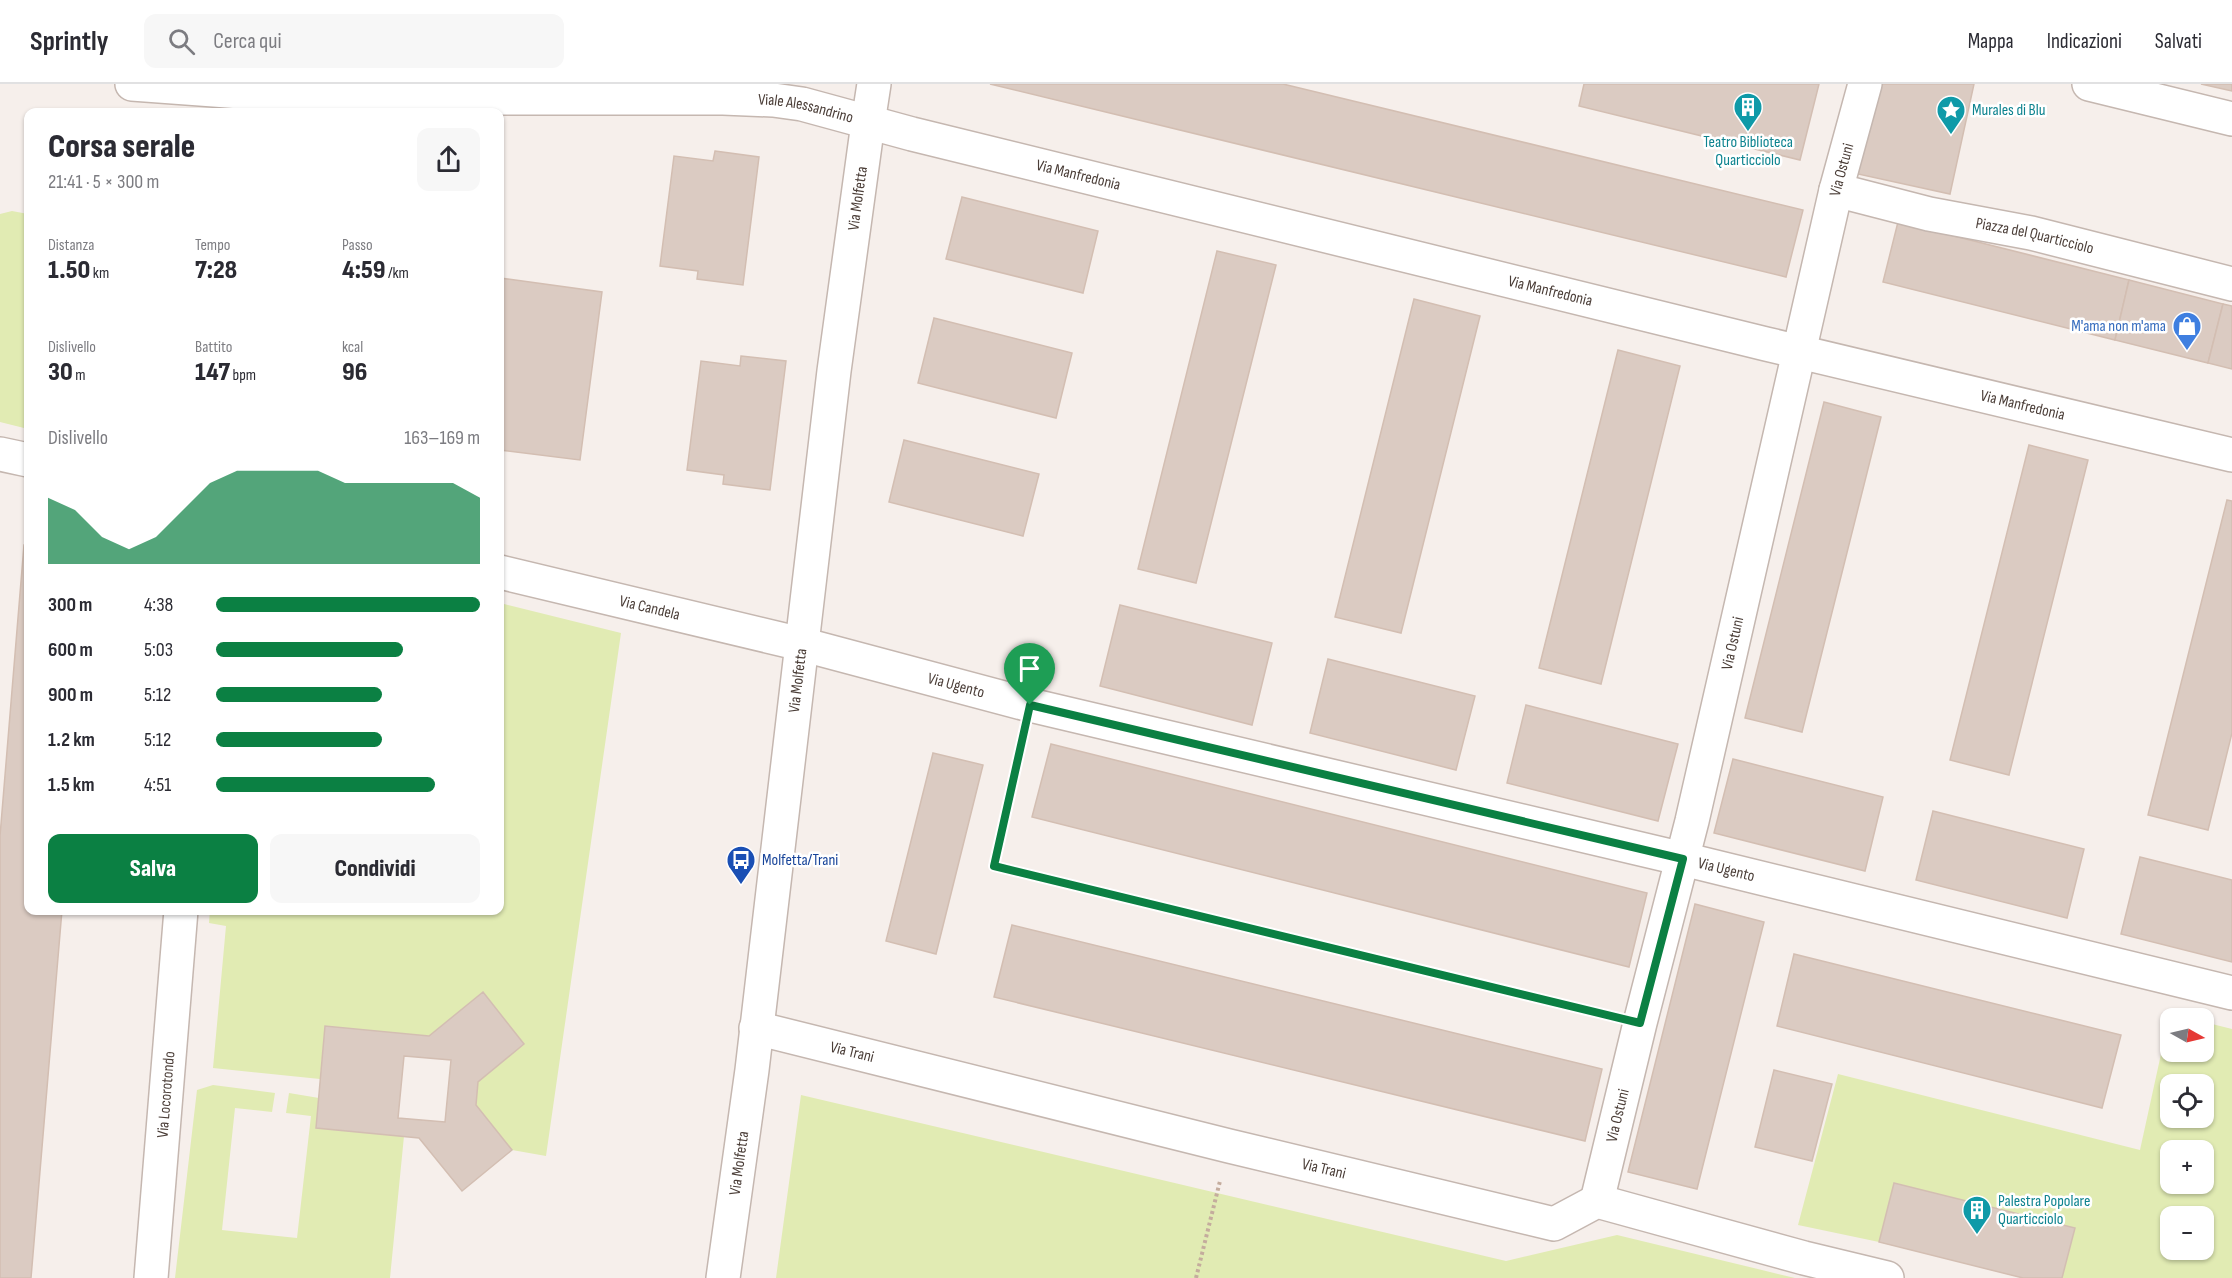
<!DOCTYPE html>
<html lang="it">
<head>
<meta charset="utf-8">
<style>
	body { margin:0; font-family:"Sofia Sans Condensed",sans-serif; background:#f7f7f7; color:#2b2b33; height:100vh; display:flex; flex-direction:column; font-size:22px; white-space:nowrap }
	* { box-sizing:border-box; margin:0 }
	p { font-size:20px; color:#7c7c81 }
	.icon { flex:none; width:33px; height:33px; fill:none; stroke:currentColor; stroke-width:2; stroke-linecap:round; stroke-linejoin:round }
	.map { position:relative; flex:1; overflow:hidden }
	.panel { position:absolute; left:24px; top:24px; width:480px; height:807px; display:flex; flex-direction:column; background:#fff; border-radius:12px; box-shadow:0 2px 4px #0004 }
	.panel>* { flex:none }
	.needle { width:39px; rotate:98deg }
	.controls { position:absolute; left:2160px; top:924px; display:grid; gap:12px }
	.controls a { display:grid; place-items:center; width:54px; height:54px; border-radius:12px; background:#fff; box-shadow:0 2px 4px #0004; font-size:30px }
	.pin { position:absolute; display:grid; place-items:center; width:51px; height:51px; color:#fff; margin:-62px -26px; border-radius:50% 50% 50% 0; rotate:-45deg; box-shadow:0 0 6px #0007 }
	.pin .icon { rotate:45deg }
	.round { display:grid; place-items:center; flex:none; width:63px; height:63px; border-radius:12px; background:#f7f7f7 }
	.headline { display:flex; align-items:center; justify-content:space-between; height:102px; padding:0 24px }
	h1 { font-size:33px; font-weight:800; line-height:45px }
	.figures { display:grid; grid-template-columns:repeat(3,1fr); gap:9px; height:102px; padding:6px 24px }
	.figures div { display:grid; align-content:center }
	.figures b { font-size:26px; font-weight:800 }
	.figures small { font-size:16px; font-weight:400 }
	.figures p { font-size:16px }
	.chart { height:168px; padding:12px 24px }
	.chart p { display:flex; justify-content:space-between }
	.chart svg { width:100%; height:108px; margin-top:6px; fill:#0b8043; opacity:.7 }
	.primary-button { display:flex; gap:12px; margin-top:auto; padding:12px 24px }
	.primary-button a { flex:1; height:69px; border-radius:12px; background:#0b8043; color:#fff; font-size:24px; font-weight:800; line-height:69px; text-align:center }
	.primary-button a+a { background:#f7f7f7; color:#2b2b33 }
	ul { padding:0 24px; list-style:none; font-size:20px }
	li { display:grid; grid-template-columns:96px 72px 1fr; align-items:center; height:45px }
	li i { height:15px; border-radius:8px; background:#0b8043 }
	header { display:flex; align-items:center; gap:36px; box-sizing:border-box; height:84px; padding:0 30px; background:#fff; border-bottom:2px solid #e1e1e2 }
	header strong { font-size:28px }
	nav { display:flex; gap:33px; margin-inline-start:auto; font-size:21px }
	.search { width:420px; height:54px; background:#f7f7f7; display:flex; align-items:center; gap:15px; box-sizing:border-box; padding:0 21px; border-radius:12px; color:#7c7c81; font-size:22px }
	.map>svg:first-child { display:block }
	.green { fill:#e1ebb3; fill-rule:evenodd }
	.building { fill:#dbcbc2; stroke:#d3beb2; stroke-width:1.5; fill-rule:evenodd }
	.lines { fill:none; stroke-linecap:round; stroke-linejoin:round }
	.minor-casing { stroke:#c5b7b0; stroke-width:36 }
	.tertiary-casing { stroke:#c5b7b0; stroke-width:36 }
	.path { stroke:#c4ac9d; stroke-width:4; stroke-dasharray:3 3; stroke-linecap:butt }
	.minor { stroke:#fff; stroke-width:33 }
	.tertiary { stroke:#fff; stroke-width:33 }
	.route-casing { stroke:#fff; stroke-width:12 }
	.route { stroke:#0b8043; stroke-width:8 }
	.labels { text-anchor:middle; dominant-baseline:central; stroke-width:5; stroke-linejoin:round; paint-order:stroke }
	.street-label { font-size:16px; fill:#4b3e38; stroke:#fff }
	.culture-label { font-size:16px; fill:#0d838f; stroke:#fff; text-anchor:start }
	.shop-label { font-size:16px; fill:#366cbe; stroke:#fff; text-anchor:end }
	.transit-label { font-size:16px; fill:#164399; stroke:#fff; text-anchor:start }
</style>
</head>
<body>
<header>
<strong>Sprintly</strong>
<div class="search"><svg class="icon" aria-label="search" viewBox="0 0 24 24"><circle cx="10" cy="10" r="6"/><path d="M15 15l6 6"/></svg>Cerca qui</div>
<nav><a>Mappa</a><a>Indicazioni</a><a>Salvati</a></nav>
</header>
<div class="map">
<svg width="2232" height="1194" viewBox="0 0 2232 1194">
	<rect width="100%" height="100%" fill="#f6efeb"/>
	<g class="green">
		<polygon points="12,127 28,130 28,345 0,338 0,130"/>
		<polygon points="500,519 621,549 546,1072 512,1066 476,1021 478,998 524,960 483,908 429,952 325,942 320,995 213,984 226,842 209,839 210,826 500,826"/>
		<path d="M2170 929 2190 934H2170V968H2204V938L2232 945V1194H2023L1879 1158 1798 1141 1838 990 2140 1066ZM2170 1000H2204V1034H2170ZM2170 1066H2204V1100H2170ZM2170 1132H2204V1166H2170Z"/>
		<polygon points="213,1001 275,1009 272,1028 235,1024 222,1146 297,1154 311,1032 286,1029 289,1009 319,1014 316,1044 404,1052 390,1194 175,1194 197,1006"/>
		<polygon points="801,1011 1506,1177 1617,1151 1795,1194 776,1194"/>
	</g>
	<g class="building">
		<polygon points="990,0 1283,0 1803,126 1786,193"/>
		<polygon points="1584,0 1819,0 1800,76 1579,22"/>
		<polygon points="1877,0 1974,0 1950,110 1858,90"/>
		<polygon points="2201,0 2232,0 2232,7"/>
		<polygon points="715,67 759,73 743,201 697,195 698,187 660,182 674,72 713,77"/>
		<polygon points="962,113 1098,147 1083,209 946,175"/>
		<polygon points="1898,138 2129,196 2115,256 1883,198"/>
		<polygon points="1217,167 1276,181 1196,499 1138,485"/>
		<polygon points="500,194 602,208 580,376 500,366"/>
		<polygon points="2129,196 2223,220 2208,279 2115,256"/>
		<polygon points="1414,215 1480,232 1401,549 1335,533"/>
		<polygon points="2223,220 2232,222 2232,285 2208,279"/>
		<polygon points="934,234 1072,269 1056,334 918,299"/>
		<polygon points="1618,266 1680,282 1601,600 1539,584"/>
		<polygon points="741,272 786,277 770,406 723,400 724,391 687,386 701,277 740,282"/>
		<polygon points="1824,318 1881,333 1802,648 1745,634"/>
		<polygon points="904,356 1039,390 1023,452 889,418"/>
		<polygon points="2029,361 2088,376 2009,691 1950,676"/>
		<polygon points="2227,416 2232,417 2232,649 2208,746 2148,731"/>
		<polygon points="24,461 28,461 28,826 62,826 31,1194 0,1194 0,752"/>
		<polygon points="1120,521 1272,559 1252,641 1100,602"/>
		<polygon points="1328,575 1475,612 1456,686 1310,649"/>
		<polygon points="1526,621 1678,660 1658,737 1507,699"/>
		<polygon points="1051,660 1647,809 1629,883 1032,733"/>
		<polygon points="933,669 983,681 936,870 886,857"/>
		<polygon points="1733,675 1883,713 1865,787 1714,749"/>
		<polygon points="1933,727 2084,765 2067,834 1916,796"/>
		<polygon points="2140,773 2232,796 2232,878 2121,850"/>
		<polygon points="1695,820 1764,838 1697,1105 1628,1088"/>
		<polygon points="1012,841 1602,985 1585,1057 994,913"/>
		<polygon points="1794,870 2121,951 2102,1024 1777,942"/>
		<path d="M483 908 524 960 478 998 476 1021 512 1066 462 1107 419 1054 316 1044 325 942 429 952ZM404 972 451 976 445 1038 398 1034Z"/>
		<polygon points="1774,986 1832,1000 1812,1077 1755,1063"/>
		<polygon points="1894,1099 2075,1144 2062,1194 2023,1194 1879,1158"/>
	</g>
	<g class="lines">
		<g class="minor-casing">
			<g id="minor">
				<polyline points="2089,0 2232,35"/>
				<path id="s1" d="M1836 106 1929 130 2031 149 2232 200"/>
				<polyline points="0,370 28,376"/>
				<path id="s2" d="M500 488 801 560 1030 621 1683 775 2232 909"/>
				<path id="s3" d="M756 944 1229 1062 1554 1140 1597 1117 1804 1174 1887 1194"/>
				<path id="s4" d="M1597 1117 1640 939 1692 737 1836 106 1865 0"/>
				<path id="s5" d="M151 1194 181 826"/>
				<path id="s6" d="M723 1194 752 986 834 287 868 39"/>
			</g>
		</g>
		<g class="tertiary-casing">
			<g id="tertiary">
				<path id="s7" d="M132 0 241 8 402 14H723L773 16 802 20 912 50 1766 260 2232 371"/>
				<polyline points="868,39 874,0"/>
			</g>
		</g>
		<g class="path">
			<polyline points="1022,657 994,782 1606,930"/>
			<polyline points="1196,1194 1220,1097"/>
		</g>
		<use href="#minor" class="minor"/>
		<use href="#tertiary" class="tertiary"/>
	</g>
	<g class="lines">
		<g class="route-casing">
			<polygon id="route" points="1030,621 1683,775 1640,939 994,782"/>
		</g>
		<use href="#route" class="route"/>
	</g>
	<defs>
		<g id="building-pin" transform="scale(1.5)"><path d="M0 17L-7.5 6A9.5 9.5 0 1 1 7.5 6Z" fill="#0f9aa8" stroke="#fff"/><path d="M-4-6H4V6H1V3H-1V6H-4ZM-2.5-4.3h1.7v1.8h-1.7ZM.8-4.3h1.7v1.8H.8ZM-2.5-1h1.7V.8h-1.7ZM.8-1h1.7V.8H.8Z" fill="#fff"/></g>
		<g id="sight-pin" transform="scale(1.5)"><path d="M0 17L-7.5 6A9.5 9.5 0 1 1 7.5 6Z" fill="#0f9aa8" stroke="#fff"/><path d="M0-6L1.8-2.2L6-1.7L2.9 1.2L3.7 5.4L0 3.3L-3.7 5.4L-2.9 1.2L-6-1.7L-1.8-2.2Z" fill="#fff"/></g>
		<g id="shop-pin" transform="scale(1.5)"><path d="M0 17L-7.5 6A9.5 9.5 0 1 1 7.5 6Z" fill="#3f7fe0" stroke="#fff"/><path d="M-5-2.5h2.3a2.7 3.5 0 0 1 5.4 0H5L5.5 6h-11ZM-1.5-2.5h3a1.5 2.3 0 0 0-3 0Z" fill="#fff"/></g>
		<g id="bus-pin" transform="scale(1.5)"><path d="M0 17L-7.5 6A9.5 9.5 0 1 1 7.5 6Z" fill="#1a4fb4" stroke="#fff"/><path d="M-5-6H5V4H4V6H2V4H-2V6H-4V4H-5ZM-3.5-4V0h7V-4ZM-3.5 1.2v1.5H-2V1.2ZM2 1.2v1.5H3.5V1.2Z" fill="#fff"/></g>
	</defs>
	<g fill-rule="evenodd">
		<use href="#building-pin" x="1748" y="23"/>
		<use href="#sight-pin" x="1951" y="26"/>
		<use href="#shop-pin" x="2187" y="242"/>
		<use href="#bus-pin" x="741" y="776"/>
		<use href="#building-pin" x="1977" y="1126"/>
	</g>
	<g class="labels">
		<g class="street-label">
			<text stroke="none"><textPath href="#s7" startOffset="675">Viale Alessandrino</textPath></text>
			<text stroke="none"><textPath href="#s4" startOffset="1060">Via Ostuni</textPath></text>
			<text stroke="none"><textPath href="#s7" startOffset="956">Via Manfredonia</textPath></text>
			<text stroke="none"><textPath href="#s6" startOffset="1088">Via Molfetta</textPath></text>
			<text stroke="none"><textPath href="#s1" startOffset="204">Piazza del Quarticciolo</textPath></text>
			<text stroke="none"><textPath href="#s7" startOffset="1442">Via Manfredonia</textPath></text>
			<text stroke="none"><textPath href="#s7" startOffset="1928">Via Manfredonia</textPath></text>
			<text stroke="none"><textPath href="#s2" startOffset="154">Via Candela</textPath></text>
			<text stroke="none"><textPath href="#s4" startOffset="574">Via Ostuni</textPath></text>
			<text stroke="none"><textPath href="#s6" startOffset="602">Via Molfetta</textPath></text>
			<text stroke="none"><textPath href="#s2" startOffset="470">Via Ugento</textPath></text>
			<text stroke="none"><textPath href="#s2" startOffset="1262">Via Ugento</textPath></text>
			<text stroke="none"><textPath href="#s3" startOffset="99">Via Trani</textPath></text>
			<text stroke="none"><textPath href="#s5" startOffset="184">Via Locorotondo</textPath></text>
			<text stroke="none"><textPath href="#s4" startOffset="88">Via Ostuni</textPath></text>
			<text stroke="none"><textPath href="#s6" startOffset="116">Via Molfetta</textPath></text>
			<text stroke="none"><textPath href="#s3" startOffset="585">Via Trani</textPath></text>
		</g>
		<g class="culture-label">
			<text x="1972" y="26">Murales di Blu</text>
			<text x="1748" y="58" text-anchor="middle">Teatro Biblioteca<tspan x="1748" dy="18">Quarticciolo</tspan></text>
			<text x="1998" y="1117">Palestra Popolare<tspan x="1998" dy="18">Quarticciolo</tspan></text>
		</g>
		<g class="shop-label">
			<text x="2166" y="242">M'ama non m'ama</text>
		</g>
		<g class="transit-label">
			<text x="762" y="776">Molfetta/Trani</text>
		</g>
	</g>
</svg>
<div class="controls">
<a><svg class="needle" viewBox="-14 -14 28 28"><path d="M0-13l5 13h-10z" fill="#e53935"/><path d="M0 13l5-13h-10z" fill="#7c7c81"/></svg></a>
<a><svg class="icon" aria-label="locate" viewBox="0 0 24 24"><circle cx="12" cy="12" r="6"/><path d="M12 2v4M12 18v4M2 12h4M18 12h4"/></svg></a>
<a>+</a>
<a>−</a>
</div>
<div class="pin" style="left:1030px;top:621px;background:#1e9e55"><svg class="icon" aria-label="arrive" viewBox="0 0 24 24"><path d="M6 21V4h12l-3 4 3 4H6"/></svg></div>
<section class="panel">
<div class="headline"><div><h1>Corsa serale</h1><p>21:41 · 5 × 300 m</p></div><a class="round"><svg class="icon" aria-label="share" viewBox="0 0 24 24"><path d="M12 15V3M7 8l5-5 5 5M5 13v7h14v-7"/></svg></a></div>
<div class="figures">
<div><p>Distanza</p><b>1.50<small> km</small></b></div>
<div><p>Tempo</p><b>7:28</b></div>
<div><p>Passo</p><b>4:59<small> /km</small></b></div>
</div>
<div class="figures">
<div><p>Dislivello</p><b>30<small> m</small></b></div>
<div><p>Battito</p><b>147<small> bpm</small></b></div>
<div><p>kcal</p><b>96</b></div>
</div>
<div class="chart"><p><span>Dislivello</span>163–169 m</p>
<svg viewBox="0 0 160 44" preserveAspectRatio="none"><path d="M0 44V17L10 22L20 33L30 38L40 33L50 22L60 11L70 6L80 6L90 6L100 6L110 11L120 11L130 11L140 11L150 11L160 17V44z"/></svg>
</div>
<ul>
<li><b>300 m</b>4:38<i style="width:100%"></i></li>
<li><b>600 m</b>5:03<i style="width:71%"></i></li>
<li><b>900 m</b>5:12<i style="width:63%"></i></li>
<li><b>1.2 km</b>5:12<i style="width:63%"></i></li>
<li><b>1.5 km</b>4:51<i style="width:83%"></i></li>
</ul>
<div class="primary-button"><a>Salva</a><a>Condividi</a></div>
</section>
</div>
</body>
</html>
